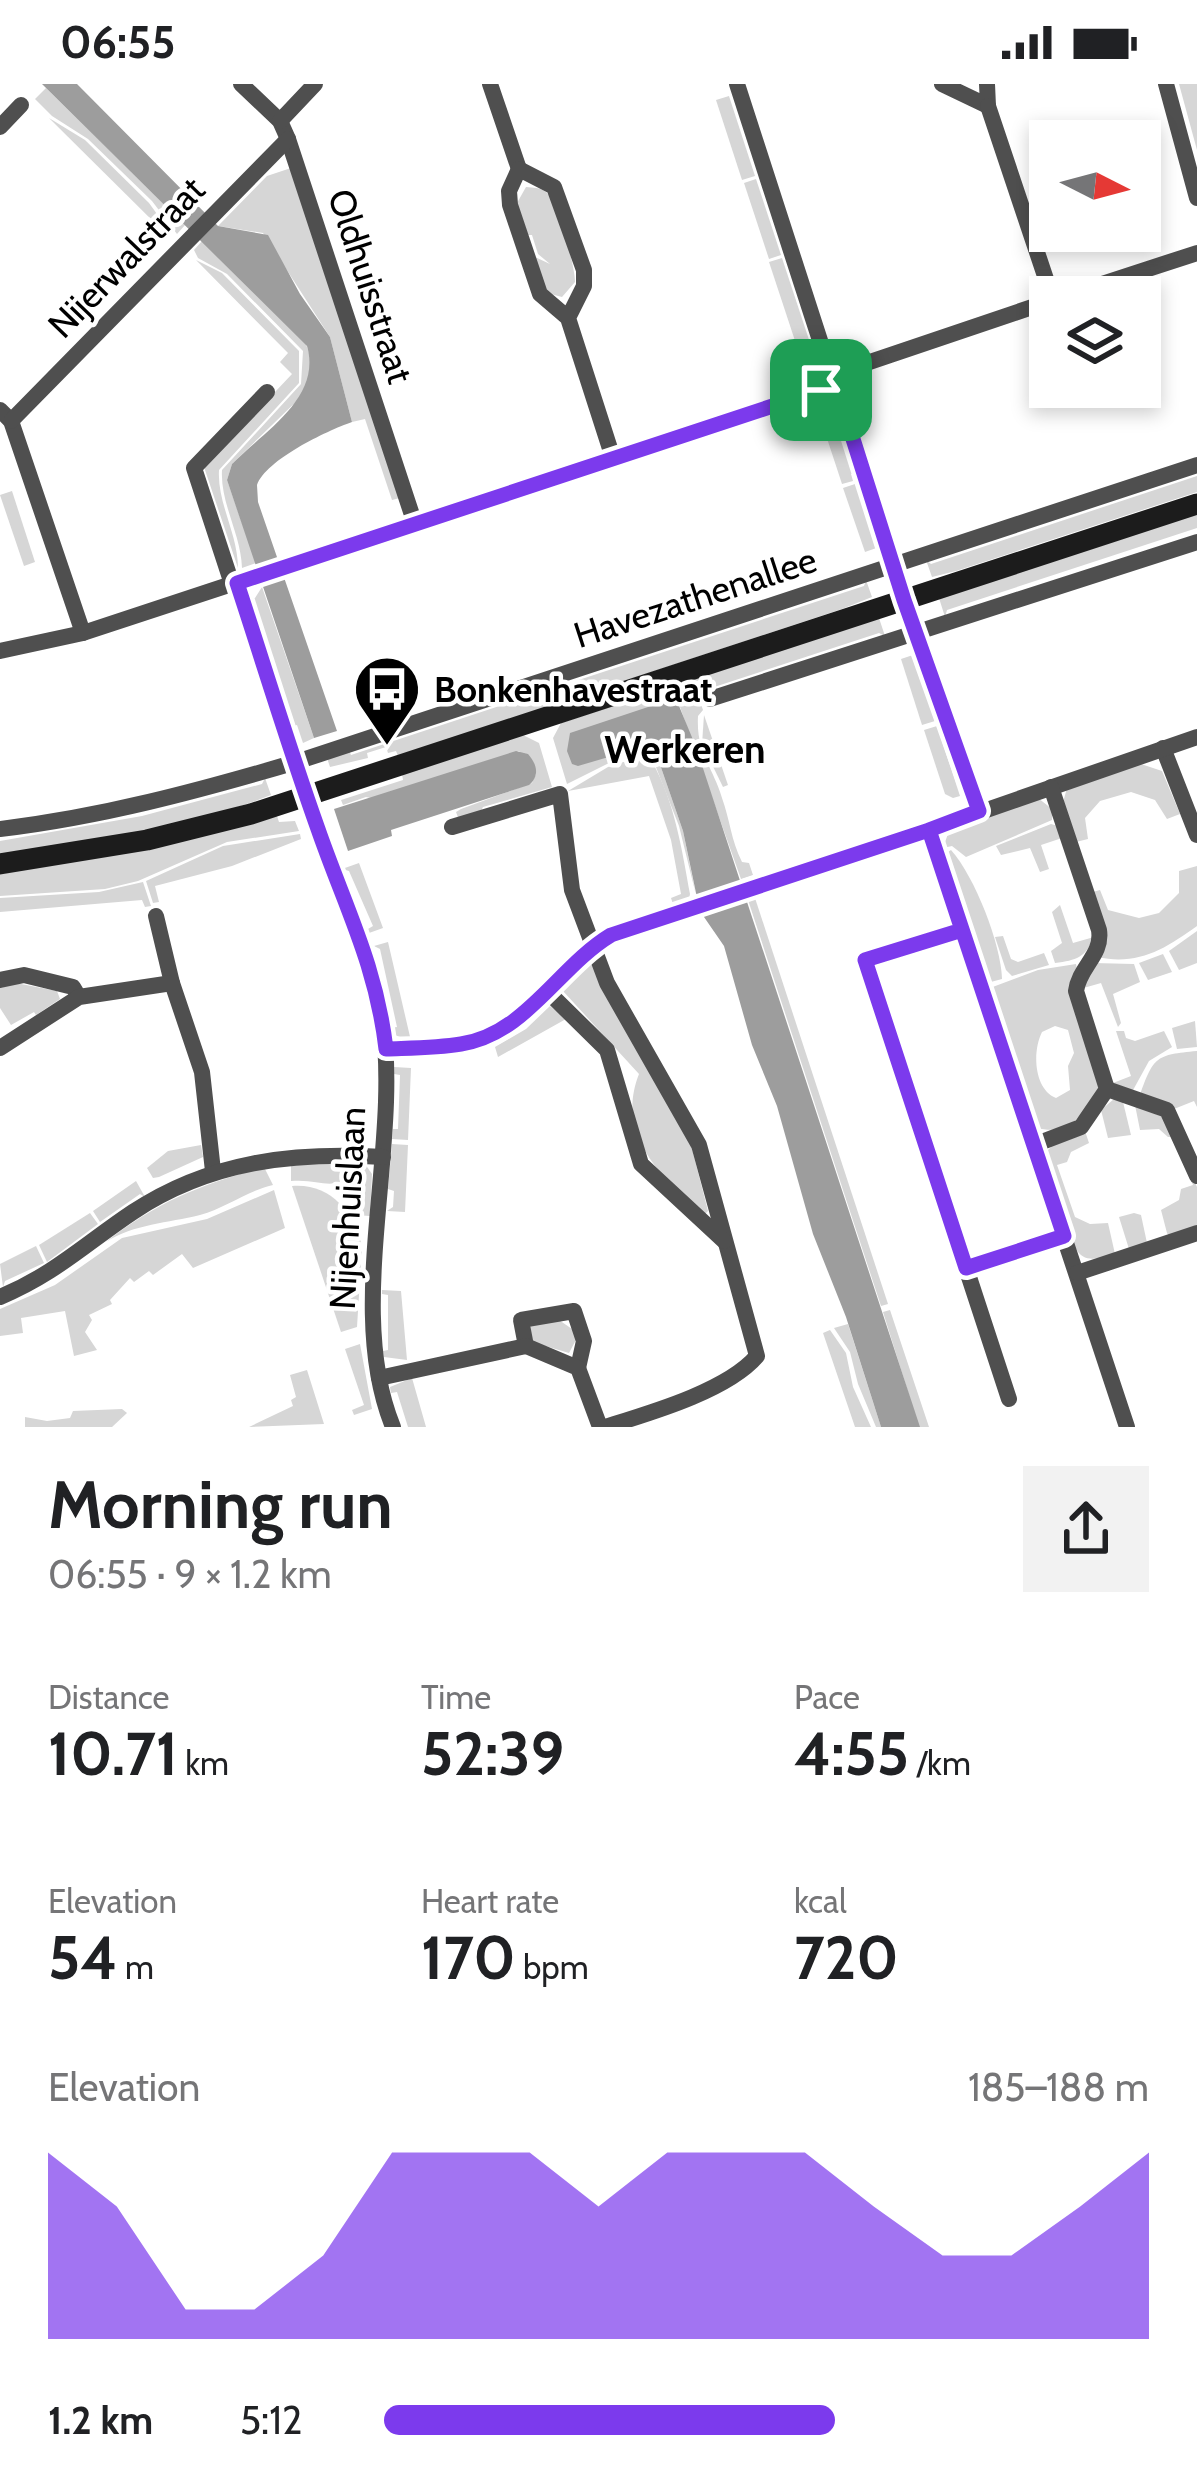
<!DOCTYPE html>
<html lang="en">
<head>
<meta charset="utf-8">
<style>
	body { margin:0; font-family:Cabin,sans-serif; background:#f2f2f2; color:#202124; height:100vh; display:flex; flex-direction:column; font-size:45px; white-space:nowrap }
	* { box-sizing:border-box; margin:0 }
	p { font-size:39px; color:#757577 }
	.icon { flex:none; width:66px; height:66px; fill:none; stroke:currentColor; stroke-width:2; stroke-linecap:round; stroke-linejoin:round }
	.map { position:relative; height:1343px; overflow:hidden }
	.sheet { display:flex; flex-direction:column; background:#fff; flex:1 }
	.sheet>* { flex:none }
	.needle { width:78px; rotate:96deg }
	.fabs { position:absolute; left:1029px; top:36px; display:grid; gap:24px }
	.fabs a { display:grid; place-items:center; width:132px; height:132px; border-radius:0px; background:#fff; box-shadow:0 6px 18px #0003; font-size:60px }
	.pin { position:absolute; display:grid; place-items:center; width:102px; height:102px; color:#fff; margin:-51px; border-radius:24px; box-shadow:0 6px 18px #0006 }
	.round { display:grid; place-items:center; flex:none; width:126px; height:126px; border-radius:0px; background:#f2f2f2 }
	.head { display:flex; align-items:center; justify-content:space-between; height:204px; padding:0 48px }
	h1 { font-size:66px; font-weight:700; line-height:90px }
	.stats { display:grid; grid-template-columns:repeat(3,1fr); gap:18px; height:204px; padding:12px 48px }
	.stats div { display:grid; align-content:center }
	.stats b { font-size:60px; font-weight:700 }
	.stats small { font-size:33px; font-weight:400 }
	.stats p { font-size:33px }
	.chart { height:336px; padding:24px 48px }
	.chart p { display:flex; justify-content:space-between }
	.chart svg { width:100%; height:216px; margin-top:12px; fill:#7c3aed; opacity:.7 }
	ul { padding:0 48px; list-style:none; font-size:39px }
	li { display:grid; grid-template-columns:192px 144px 1fr; align-items:center; height:90px }
	li i { height:30px; border-radius:15px; background:#7c3aed }
	.status { display:flex; justify-content:space-between; align-items:center; height:84px; padding:0 60px; background:#fff; direction:ltr }
	.status svg { height:33px; fill:currentColor }
	.map>svg:first-child { display:block }
	.green { fill:#d6d6d6; fill-rule:evenodd }
	.water { fill:#9d9d9d }
	.lines { fill:none; stroke-linecap:round; stroke-linejoin:round }
	.minor { stroke:#4f4f4f; stroke-width:16 }
	.secondary { stroke:#1c1c1c; stroke-width:21 }
	.route-casing { stroke:#fff; stroke-width:24 }
	.route { stroke:#7c3aed; stroke-width:15 }
	.labels { text-anchor:middle; dominant-baseline:central; stroke-width:9; stroke-linejoin:round; paint-order:stroke }
	.street-label { font-size:36px; fill:#000; stroke:#fff }
	.poi-label { font-size:36px; font-weight:bold; fill:#000; stroke:#fff; text-anchor:start }
	.neighbourhood-label { font-size:39px; font-weight:bold; fill:#000; stroke:#fff }
</style>
</head>
<body>
<div class="status"><b>06:55</b><svg viewBox="0 0 49 12"><path d="M0 12V9h3v3zM5 12V6h3v6zM10 12V3h3v9zM15 12V0h3v12zM26 1h20v11H26zM47 4h2v5h-2z"/></svg></div>
<div class="map">
<svg width="1197" height="1343" viewBox="0 0 1197 1343">
	<rect width="100%" height="100%" fill="#fff"/>
	<g class="green">
		<polygon points="1179,0 1197,0 1197,66"/>
		<polygon points="46,4 185,141 177,150 152,117 88,55 52,32 35,15"/>
		<polygon points="729,12 755,92 742,96 716,16"/>
		<polygon points="49,34 85,56 149,119 170,148 167,151"/>
		<polygon points="291,84 400,414 392,416 365,335 352,338 330,253 263,149 218,142 267,92"/>
		<polygon points="756,95 781,171 769,175 744,99"/>
		<path d="M526 103C533 104 540 103 546 108 558 118 575 182 575 198L562 213 547 209 535 173 550 180 538 170 532 151H528L517 119Z"/>
		<path d="M202 157 305 258C313 275 312 292 304 310L232 380 227 396 256 479 242 484C241 450 220 419 222 386L301 300 303 267 227 190 198 174 194 166Z"/>
		<polygon points="782,174 816,277 803,281 769,178"/>
		<path d="M196 176 222 189 299 267V299L219 386C217 419 238 450 238 484L204 383 292 290 280 278 288 269Z"/>
		<polygon points="836,322 858,387 851,390 853,397 842,400 818,327"/>
		<polygon points="1197,392 1197,408 956,487 932,493 926,476 931,480"/>
		<polygon points="861,398 882,462 865,468 843,404"/>
		<polygon points="12,407 35,478 24,482 0,411"/>
		<polygon points="1197,427 1197,444 947,526 945,533 939,514"/>
		<polygon points="866,496 872,513 842,525 398,672 396,667 388,669 386,663 367,669 368,674 330,683 327,674 349,666 351,671 864,502"/>
		<polygon points="262,503 314,654 303,659 297,641 291,643 249,515 255,514"/>
		<path d="M879 534 885 552 879 549 708 605 709 610 699 614 703 626 698 632C696 669 712 681 722 714 730 736 731 756 742 778L749 779 753 791 741 795 680 623 635 664 646 662 656 669 683 747 696 811 679 742 652 673 644 669 607 680 567 700 553 654 561 639Z"/>
		<polygon points="913,571 935,637 922,641 901,575"/>
		<polygon points="704,631 728,701 723,703 702,660"/>
		<polygon points="937,642 960,712 953,714 945,710 924,646"/>
		<polygon points="521,650 539,659 552,703 483,723 480,729 459,736 456,728 461,725 532,699 536,690 519,667 376,715 366,713 343,721 341,716 403,696 402,690"/>
		<path d="M642 672 651 676C674 715 682 765 690 810L689 815 673 820 671 814 681 810 671 756 649 692 568 707 608 683Z"/>
		<polygon points="1141,680 1162,687 1180,730 1167,735 1155,716 1131,708 1100,717 1085,734 1088,755 1076,758 1062,722 1067,704"/>
		<path d="M265 694 271 711C185 745 90 757 0 772V757L142 732 262 700Z"/>
		<polygon points="1038,714 1052,725 1052,736 966,773 952,762 943,764 950,744"/>
		<polygon points="277,732 279,738 295,737 299,747 227,758 138,797 105,805 0,812 0,790 140,766"/>
		<polygon points="1051,740 1058,742 1062,754 1041,761 1049,785 1040,788 1030,764 1001,771 996,762"/>
		<polygon points="300,750 301,755 232,782 155,802 159,818 153,819 146,797 223,762"/>
		<path d="M951 766C975 793 1001 860 1002 895L987 899 945 770Z"/>
		<polygon points="359,779 383,844 369,849 368,845 373,842 349,787 342,785"/>
		<path d="M1197 782V842C1165 865 1138 882 1097 873L1093 808 1100 806 1108 826 1139 834 1159 829 1179 809V787Z"/>
		<polygon points="143,798 151,822 145,823 142,816 0,828 0,814 99,808"/>
		<polygon points="755,814 888,1220 881,1222 748,816"/>
		<path d="M1060 821 1073 859 1094 853C1085 874 1077 876 1055 879L1051 867 1062 859 1052 828Z"/>
		<polygon points="1197,847 1197,879 1179,886 1169,867"/>
		<polygon points="1003,852 1011,875 1018,878 1044,869 1049,881 1012,892 1006,886 995,853"/>
		<polygon points="388,858 411,957 392,950 391,944 397,943 380,865 374,862"/>
		<polygon points="1163,870 1172,888 1148,896 1139,879"/>
		<path d="M592 878 691 1061 708 1127 702 1133C661 1091 615 1051 639 990L563 907Z"/>
		<polygon points="1093,879 1134,880 1140,898 1113,910 1121,939 1118,943 1101,899 1080,905"/>
		<path d="M1076 880 1100 1004C1079 1032 1073 1052 1036 1044L990 904 1038 886ZM1055 942 1068 946 1074 969 1068 982 1070 1006 1056 1014C1034 1005 1032 968 1042 948Z"/>
		<polygon points="16,899 57,907 60,915 36,931 34,928 11,941 0,924 0,902"/>
		<polygon points="550,922 566,935 498,973 495,963 526,945"/>
		<polygon points="1195,937 1197,963 1177,965 1172,944"/>
		<polygon points="1116,947 1124,947 1126,954 1135,957 1164,947 1172,963 1149,977 1132,1008 1113,999 1131,992"/>
		<path d="M1197 967V1023L1194 1017 1174 1025 1140 1011C1154 972 1156 971 1197 967Z"/>
		<polygon points="394,983 411,984 408,1056 392,1055 393,1045 398,1045 400,991 394,990"/>
		<polygon points="1114,1015 1123,1018 1131,1051 1108,1054 1101,1026"/>
		<polygon points="1135,1021 1167,1035 1197,1103 1197,1143 1169,1152 1167,1149 1161,1126 1179,1116 1181,1105 1193,1101 1173,1053 1168,1053 1159,1045 1140,1046"/>
		<path d="M1085 1047 1089 1059 1071 1068 1067 1078 1057 1081 1075 1133 1090 1140 1108 1139 1115 1170C1099 1174 1084 1181 1075 1163L1044 1070 1056 1058Z"/>
		<polygon points="392,1060 408,1061 405,1128 387,1127 393,1123 394,1107 388,1105"/>
		<polygon points="201,1061 203,1073 159,1093 153,1094 147,1084 168,1067"/>
		<path d="M360 1079C336 1113 325 1094 291 1097V1080Z"/>
		<path d="M365 1080 372 1090 370 1132 355 1131C349 1109 352 1097 365 1080Z"/>
		<path d="M264 1083 273 1101C247 1107 226 1124 200 1131 168 1139 134 1140 106 1158 158 1117 201 1101 264 1083Z"/>
		<polygon points="136,1097 145,1113 140,1110 100,1138 93,1127"/>
		<path d="M292 1102C330 1099 353 1127 362 1162L357 1243 341 1248Z"/>
		<polygon points="274,1106 285,1144 193,1184 182,1170 153,1191 149,1187 134,1198 130,1194 110,1216 112,1220 89,1231 92,1236 85,1248 97,1266 74,1272 65,1227 21,1234 23,1249 0,1252 0,1225 55,1201 122,1154 207,1135"/>
		<polygon points="90,1129 98,1140 47,1178 39,1161"/>
		<polygon points="1134,1129 1141,1131 1147,1159 1129,1165 1119,1133"/>
		<polygon points="36,1162 44,1179 5,1197 3,1203 0,1180"/>
		<polygon points="382,1206 401,1207 407,1276 384,1273 383,1267 388,1266 388,1211 382,1210"/>
		<polygon points="890,1226 929,1343 919,1343 883,1228"/>
		<polygon points="559,1236 572,1245 577,1254 569,1269 532,1258 530,1242"/>
		<polygon points="848,1240 881,1343 876,1343 858,1300 850,1268 834,1244"/>
		<polygon points="830,1246 846,1269 853,1303 871,1343 855,1343 823,1249"/>
		<polygon points="360,1260 372,1325 354,1331 352,1326 364,1321 345,1265"/>
		<polygon points="307,1286 324,1340 249,1343 293,1322 291,1316 296,1313 290,1291"/>
		<polygon points="412,1294 426,1343 408,1343 397,1308 391,1309 390,1303"/>
		<polygon points="122,1325 127,1329 112,1343 25,1343 25,1333 47,1337 70,1334 73,1327"/>
	</g>
	<g class="water">
		<path d="M42 0H77L218 142 268 151 300 210 330 253 352 338C326 347 266 376 257 401L258 418 337 647 314 654 227 396 232 380C264 347 322 314 307 262Z"/>
		<polygon points="666,617 679,622 696,663 920,1343 881,1343 846,1233 813,1150 777,1022 752,961 724,862 704,833 696,809 683,747 656,669 646,662 578,682 572,680 567,667 570,649"/>
		<path d="M516 667 528 670C537 680 540 692 529 701L391 746 392 752 348 767 334 725Z"/>
	</g>
	<g class="lines">
		<g class="minor">
			<polyline points="241,0 280,37 288,55 415,440"/>
			<polyline points="490,0 519,85"/>
			<polyline points="737,0 904,516 979,727"/>
			<polyline points="942,0 988,22 987,0"/>
			<polyline points="1166,0 1197,114"/>
			<polyline points="988,22 1052,213"/>
			<polyline points="280,37 315,0"/>
			<polyline points="0,43 21,21"/>
			<polyline points="1062,213 1197,169"/>
			<polyline points="568,234 584,202 584,186 554,103 519,85 509,107 510,121 540,210 568,234 613,374"/>
			<polyline points="0,326 11,337 83,549"/>
			<polyline points="11,337 288,55"/>
			<path d="M237 498C264 580 289 662 317 743 339 807 371 865 382 933 402 1062 344 1224 393 1343"/>
			<polyline points="232,500 194,384 267,308"/>
			<polyline points="0,567 83,549 821,306 849,285 1050,217"/>
			<polyline points="710,615 1197,458"/>
			<polyline points="1163,664 1197,751"/>
			<path d="M452 743 560 710 572 806 607 899 699 1061 757 1272C727 1307 650 1329 605 1343"/>
			<path d="M0 745C101 733 198 707 296 678L1197 381"/>
			<polyline points="929,746 1127,1343"/>
			<polyline points="156,832 172,899"/>
			<polyline points="962,846 865,876 1009,1315"/>
			<polyline points="0,896 24,891 73,903 79,913"/>
			<polyline points="546,906 607,966 641,1080 724,1157"/>
			<polyline points="0,964 79,913 172,899 202,988 213,1087"/>
			<polyline points="386,965 461,960 503,945 527,927 581,871 630,842 929,746 1197,653"/>
			<polyline points="1107,1005 1167,1026 1197,1092"/>
			<path d="M1034 1061 1081 1043 1107 1005 1076 907C1079 883 1103 871 1099 846L1051 703"/>
			<polyline points="966,1184 1064,1152"/>
			<polyline points="1077,1189 1197,1149"/>
			<path d="M0 1213C55 1190 85 1160 133 1128 210 1077 293 1068 383 1073"/>
			<polyline points="526,1262 521,1236 574,1227 584,1257 578,1284"/>
			<polyline points="379,1294 526,1262 578,1284 600,1343"/>
		</g>
		<polyline class="secondary" points="0,780 147,756 251,730 1197,420"/>
	</g>
	<g class="lines">
		<g class="route-casing">
			<path id="route" d="M821 306 237 499C264 581 289 664 318 745 345 823 376 880 386 965 411 964 437 964 461 960 526 950 558 883 611 851L929 746C974 881 1019 1016 1064 1152L966 1184 865 876 962 846 929 746 979 727 904 516 834 295 821 306"/>
		</g>
		<use href="#route" class="route"/>
	</g>
	<defs>
		<g id="bus-pin" transform="scale(3.45)"><path d="M0 17L-7.5 6A9.5 9.5 0 1 1 7.5 6Z" fill="#000" stroke="#fff"/><path d="M-5-6H5V4H4V6H2V4H-2V6H-4V4H-5ZM-3.5-4V0h7V-4ZM-3.5 1.2v1.5H-2V1.2ZM2 1.2v1.5H3.5V1.2Z" fill="#fff"/></g>
	</defs>
	<g fill-rule="evenodd">
		<use href="#bus-pin" x="387" y="605"/>
	</g>
	<g class="labels">
		<g class="street-label">
			<text transform="translate(126 173) rotate(-46)">Nijerwalstraat</text>
			<text transform="translate(371 202) rotate(72)">Oldhuisstraat</text>
			<text transform="translate(695 513) rotate(-18)">Havezathenallee</text>
			<text transform="translate(347 1124) rotate(-87)">Nijenhuislaan</text>
		</g>
		<g class="poi-label">
			<text x="434" y="605">Bonkenhavestraat</text>
		</g>
		<g class="neighbourhood-label">
			<text x="685" y="665">Werkeren</text>
		</g>
	</g>
</svg>
<div class="fabs">
<a><svg class="needle" viewBox="-14 -14 28 28"><path d="M0-13l5 13h-10z" fill="#e53935"/><path d="M0 13l5-13h-10z" fill="#757577"/></svg></a>
<a><svg class="icon" aria-label="layers" viewBox="0 0 24 24"><path d="M12 4l9 5-9 5-9-5zM3 14l9 5 9-5"/></svg></a>
</div>
<div class="pin" style="left:821px;top:306px;background:#1e9e55"><svg class="icon" aria-label="arrive" viewBox="0 0 24 24"><path d="M6 21V4h12l-3 4 3 4H6"/></svg></div>
</div>
<section class="sheet">
<div class="head"><div><h1>Morning run</h1><p>06:55 · 9 × 1.2 km</p></div><a class="round"><svg class="icon" aria-label="share" viewBox="0 0 24 24"><path d="M12 15V3M7 8l5-5 5 5M5 13v7h14v-7"/></svg></a></div>
<div class="stats">
<div><p>Distance</p><b>10.71<small> km</small></b></div>
<div><p>Time</p><b>52:39</b></div>
<div><p>Pace</p><b>4:55<small> /km</small></b></div>
</div>
<div class="stats">
<div><p>Elevation</p><b>54<small> m</small></b></div>
<div><p>Heart rate</p><b>170<small> bpm</small></b></div>
<div><p>kcal</p><b>720</b></div>
</div>
<div class="chart"><p><span>Elevation</span>185–188 m</p>
<svg viewBox="0 0 160 44" preserveAspectRatio="none"><path d="M0 44V6L10 17L20 38L30 38L40 27L50 6L60 6L70 6L80 17L90 6L100 6L110 6L120 17L130 27L140 27L150 17L160 6V44z"/></svg>
</div>
<ul>
<li><b>1.2 km</b>5:12<i style="width:59%"></i></li>
</ul>
</section>
</body>
</html>
